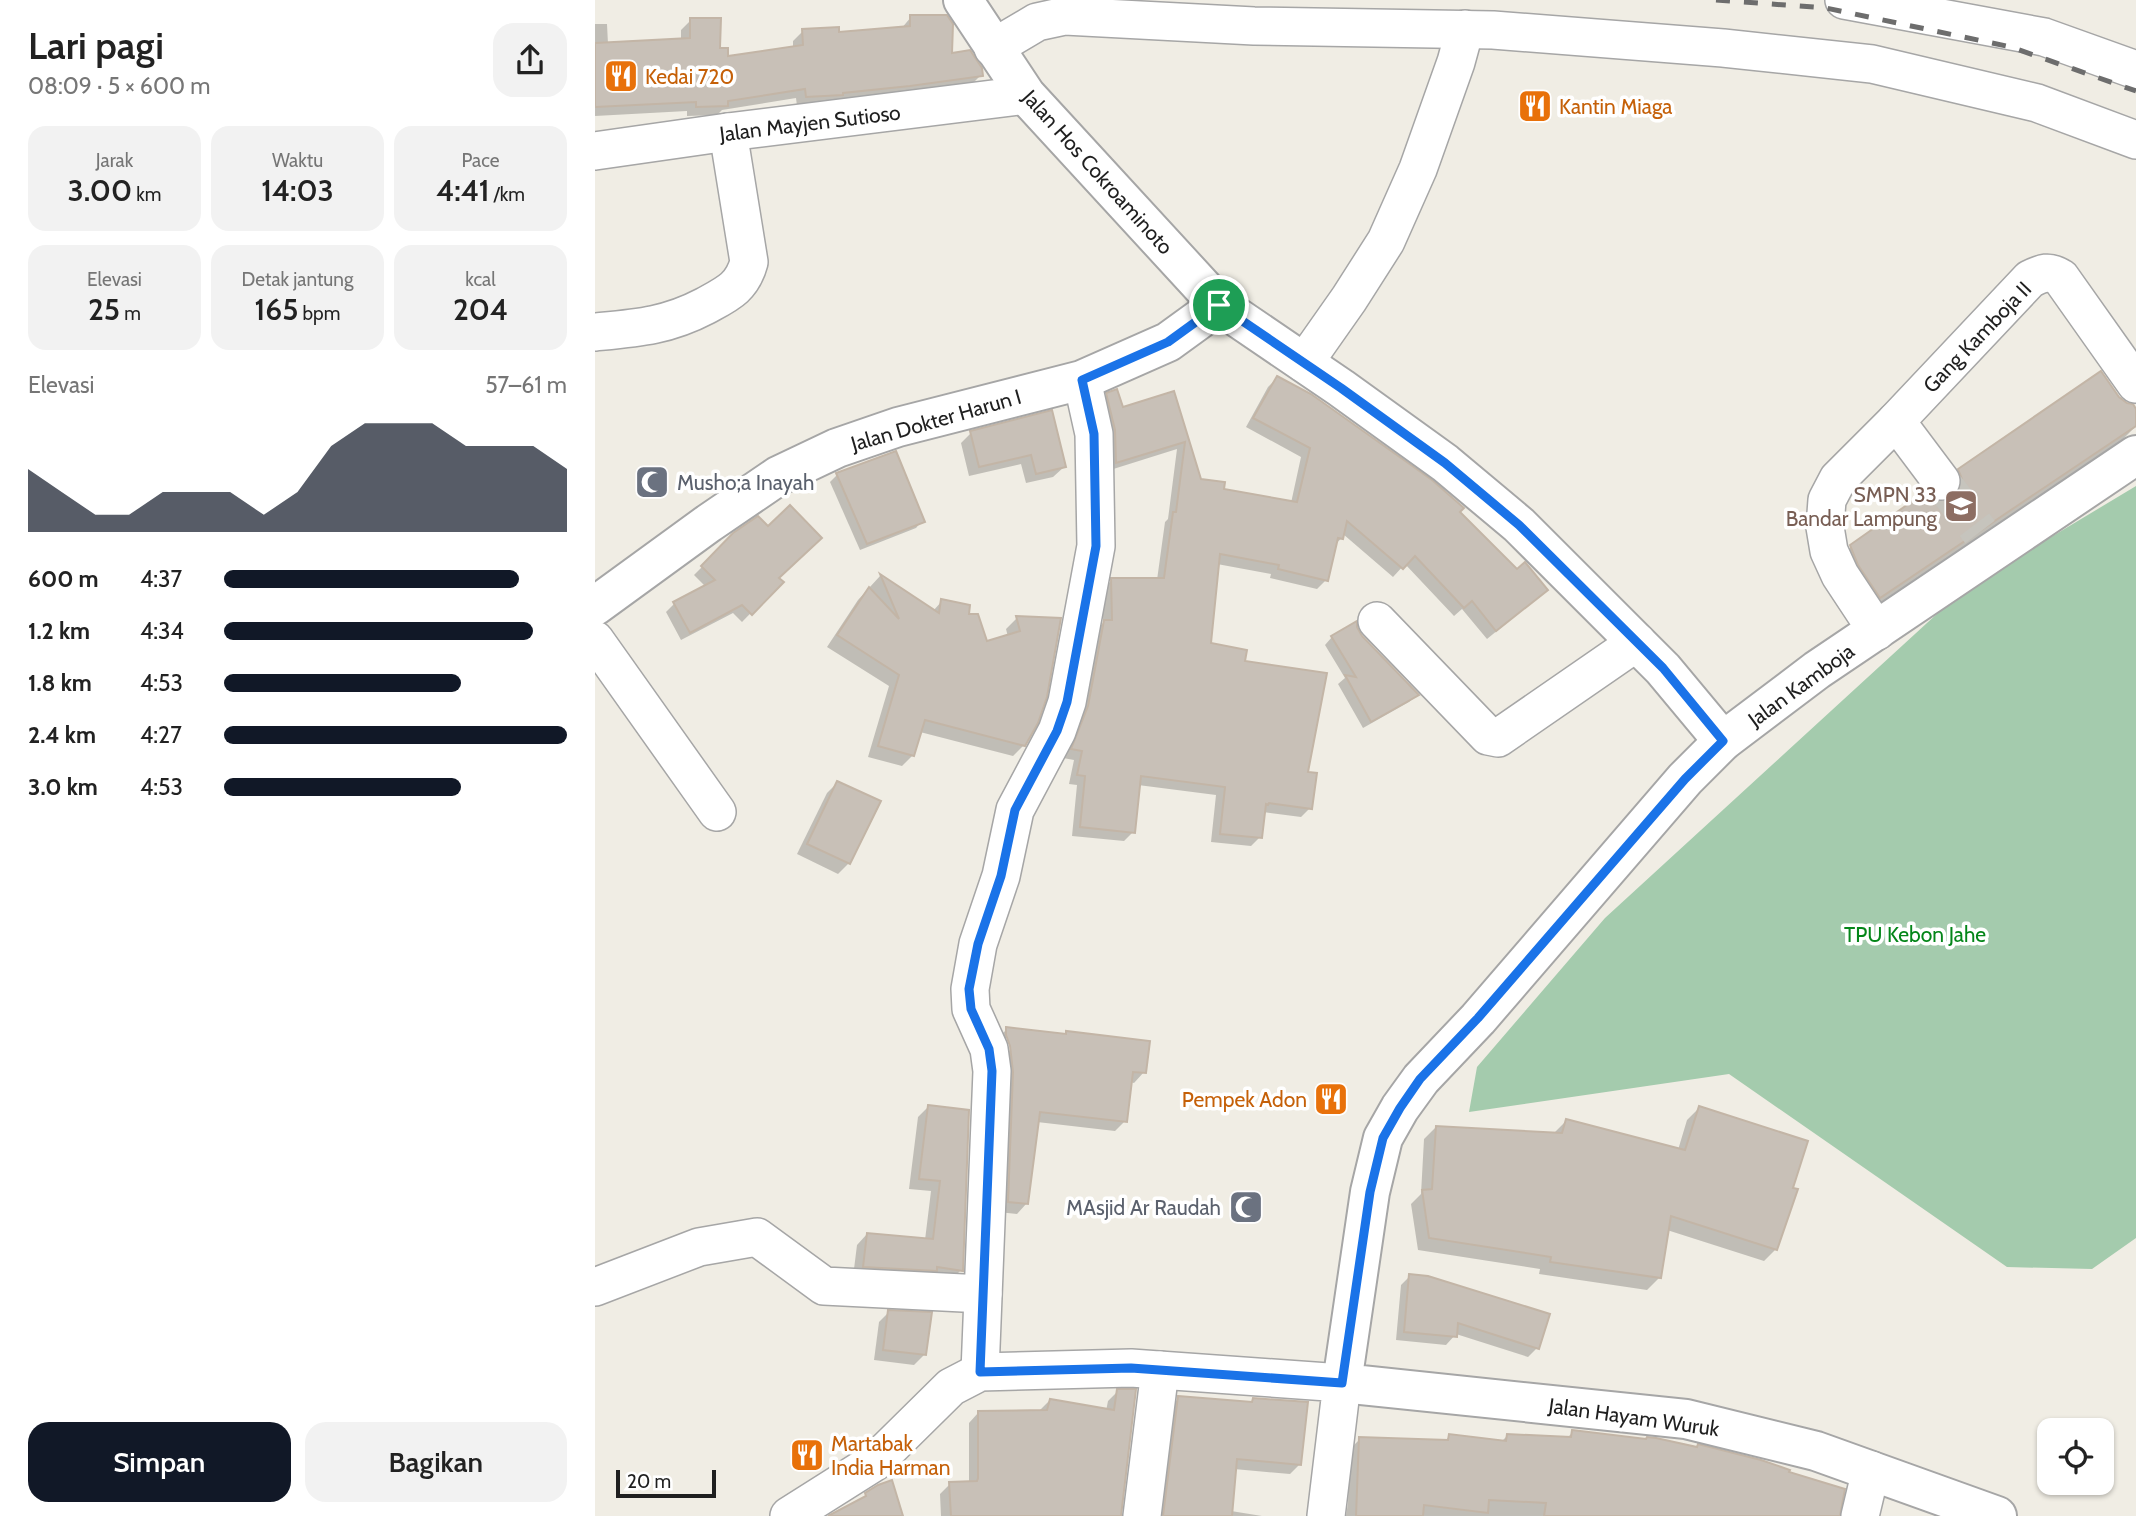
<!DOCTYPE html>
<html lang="id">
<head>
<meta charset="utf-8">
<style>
	body { margin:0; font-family:Cabin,sans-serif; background:#f2f2f2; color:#222; height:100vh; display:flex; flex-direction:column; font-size:26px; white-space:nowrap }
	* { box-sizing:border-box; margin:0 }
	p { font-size:23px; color:#767676 }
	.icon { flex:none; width:38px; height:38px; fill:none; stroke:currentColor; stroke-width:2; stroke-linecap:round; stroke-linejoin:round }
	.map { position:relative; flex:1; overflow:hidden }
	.sheet { display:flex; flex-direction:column; background:#fff; width:595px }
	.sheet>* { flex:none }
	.buttons { position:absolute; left:1442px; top:1418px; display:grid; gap:14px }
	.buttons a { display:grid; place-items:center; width:77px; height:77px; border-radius:14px; background:#fff; box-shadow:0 2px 5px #0004; font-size:35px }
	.scale { position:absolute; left:21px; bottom:18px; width:100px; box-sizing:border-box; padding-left:7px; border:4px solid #1f1f1f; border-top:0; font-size:19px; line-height:24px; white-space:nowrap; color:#1f1f1f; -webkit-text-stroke:5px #fff; paint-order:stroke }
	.pin { position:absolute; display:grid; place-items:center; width:60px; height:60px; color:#fff; margin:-30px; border:4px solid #fff; border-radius:50%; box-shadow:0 2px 7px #0007 }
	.round { display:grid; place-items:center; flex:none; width:74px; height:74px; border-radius:21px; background:#f2f2f2 }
	.summary { display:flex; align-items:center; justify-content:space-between; height:119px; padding:0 28px }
	h1 { font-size:38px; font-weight:600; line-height:52px }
	.figures { display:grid; grid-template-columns:repeat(3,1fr); gap:10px; height:119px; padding:7px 28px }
	.figures div { display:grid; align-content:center; border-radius:18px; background:#f2f2f2; text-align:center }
	.figures b { font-size:30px; font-weight:600 }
	.figures small { font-size:19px; font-weight:400 }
	.figures p { font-size:19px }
	.chart { height:196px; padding:14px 28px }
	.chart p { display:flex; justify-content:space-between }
	.chart svg { width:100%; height:126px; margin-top:7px; fill:#111827; opacity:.7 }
	.primary-button { display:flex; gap:14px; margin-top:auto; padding:14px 28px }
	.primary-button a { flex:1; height:80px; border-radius:21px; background:#111827; color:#fff; font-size:28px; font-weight:600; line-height:80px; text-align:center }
	.primary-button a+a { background:#f2f2f2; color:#222 }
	ul { padding:0 28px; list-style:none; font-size:23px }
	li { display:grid; grid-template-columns:112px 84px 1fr; align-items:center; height:52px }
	li i { height:18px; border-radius:9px; background:#111827 }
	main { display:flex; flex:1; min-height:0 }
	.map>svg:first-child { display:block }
	.cemetery { fill:#a4cbad }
	.shadow { fill:#0003; fill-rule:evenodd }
	.building { fill:#c8c0b7; stroke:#c3b5a6; stroke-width:2 }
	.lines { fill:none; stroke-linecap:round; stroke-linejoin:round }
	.minor-tunnel { stroke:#c6c4bd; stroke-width:37; stroke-dasharray:37 18; stroke-linecap:butt }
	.minor-casing { stroke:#a6a6a6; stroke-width:40 }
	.tertiary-casing { stroke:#a6a6a6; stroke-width:42 }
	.minor { stroke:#fff; stroke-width:37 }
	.tertiary { stroke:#fff; stroke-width:38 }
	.rail { stroke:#6d6d6d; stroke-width:5; stroke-dasharray:14 14; stroke-linecap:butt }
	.route-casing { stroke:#fff; stroke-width:14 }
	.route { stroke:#1a73e8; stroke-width:9 }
	.labels { text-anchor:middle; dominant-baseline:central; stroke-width:7; stroke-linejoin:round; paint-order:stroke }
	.food-label { font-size:21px; fill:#c56008; stroke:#fff; text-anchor:start }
	.street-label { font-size:21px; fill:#1f1f1f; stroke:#fff }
	.worship-label { font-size:21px; fill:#5b616d; stroke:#fff; text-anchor:start }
	.education-label { font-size:21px; fill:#785e54; stroke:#fff; text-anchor:end }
	.park-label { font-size:21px; fill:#048619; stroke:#fff }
</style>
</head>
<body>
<main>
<section class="sheet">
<div class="summary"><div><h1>Lari pagi</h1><p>08:09 · 5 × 600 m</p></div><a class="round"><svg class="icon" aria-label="share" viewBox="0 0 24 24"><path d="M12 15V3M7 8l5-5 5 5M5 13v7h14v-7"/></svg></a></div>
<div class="figures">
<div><p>Jarak</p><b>3.00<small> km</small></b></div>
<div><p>Waktu</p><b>14:03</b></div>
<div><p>Pace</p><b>4:41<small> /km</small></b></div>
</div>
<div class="figures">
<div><p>Elevasi</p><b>25<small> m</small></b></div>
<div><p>Detak jantung</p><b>165<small> bpm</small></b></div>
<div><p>kcal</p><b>204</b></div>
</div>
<div class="chart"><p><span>Elevasi</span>57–61 m</p>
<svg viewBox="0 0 160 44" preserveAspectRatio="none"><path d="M0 44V22L10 30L20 38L30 38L40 30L50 30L60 30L70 38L80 30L90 14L100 6L110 6L120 6L130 14L140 14L150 14L160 22V44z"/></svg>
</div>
<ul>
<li><b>600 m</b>4:37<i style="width:86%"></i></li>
<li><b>1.2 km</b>4:34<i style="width:90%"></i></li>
<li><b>1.8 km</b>4:53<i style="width:69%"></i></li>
<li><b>2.4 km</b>4:27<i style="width:100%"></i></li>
<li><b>3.0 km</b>4:53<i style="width:69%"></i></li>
</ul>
<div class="primary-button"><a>Simpan</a><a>Bagikan</a></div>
</section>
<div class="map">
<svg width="1541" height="1516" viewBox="0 0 1541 1516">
	<rect width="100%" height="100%" fill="#f0ede4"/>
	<polygon class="cemetery" points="1541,486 1541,1238 1497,1269 1412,1267 1134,1074 874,1112 882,1067 1010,918 1368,590"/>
	<g class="shadow">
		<polygon points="316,17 355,55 386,75 376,85 202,106 201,98 127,110 122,115 92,116 92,111 0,116 0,24 12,24 13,44 86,40 86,30 96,20 132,58 198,48 198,41 208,31 243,34 306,29"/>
		<polygon points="682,378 863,512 942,598 892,639 867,609 859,616 810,564 798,577 748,534 747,538 739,545 731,580 722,589 675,578 676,574 622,564 614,644 648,663 711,774 715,808 706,817 668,812 665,837 656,846 616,842 621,795 543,785 538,832 529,841 477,836 482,785 474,784 479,760 468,758 500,631 508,623 508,589 517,580 562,580 570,522 573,519 582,449 512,471 503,404 512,395 527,409 578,393 605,481 627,491 696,503 706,457 651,427 673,387"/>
		<polygon points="1523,398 1531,404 1537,406 1541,412 1541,426 1526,441 1264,617 1235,568 1256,547 1329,495 1338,502 1346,503 1343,491 1364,471"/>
		<polygon points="376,433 469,467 458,477 431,483 426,464 374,476 366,443"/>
		<polygon points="242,475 327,521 321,528 265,550 235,482"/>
		<polygon points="173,528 182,578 186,582 147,622 138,613 86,640 71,612 79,604 111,587 99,575 139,535"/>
		<polygon points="285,576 338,611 347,601 371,615 391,643 413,637 411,629 422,618 464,620 429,745 418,756 325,732 318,755 307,766 273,757 294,686 232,647 263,600"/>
		<polygon points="737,637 765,637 822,695 814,702 768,728 743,684 750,678 730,645"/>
		<polygon points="242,783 283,802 254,863 243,874 202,854 232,793"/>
		<path d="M412 1029 469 1036 472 1033 549 1072 539 1083 535 1082 530 1121 520 1131 442 1122 432 1203 422 1214 403 1212 402 1039ZM410 1038H414L419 1053 416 1055Z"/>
		<polygon points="333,1107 366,1270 356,1280 258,1277 262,1245 272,1234 330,1240 336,1191 314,1189 323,1117"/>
		<polygon points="1104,1108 1196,1189 1181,1249 1169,1261 1072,1230 1064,1278 1052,1290 944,1274 945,1269 823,1250 816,1204 826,1194 829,1139 841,1127 959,1133 971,1121 1083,1150 1092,1120"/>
		<polygon points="815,1276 942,1348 933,1357 861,1334 851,1345 801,1340 806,1285"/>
		<polygon points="294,1312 330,1354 319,1365 279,1360 284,1322"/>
		<polygon points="523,1391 525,1516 346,1516 345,1494 355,1484 374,1483 374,1423 383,1413 445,1410 455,1400 511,1411 513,1401"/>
		<polygon points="584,1398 654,1404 658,1400 705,1464 695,1474 639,1469 636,1511 667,1516 560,1516 574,1408"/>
		<polygon points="978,1432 1242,1516 751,1516 753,1503 755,1449 765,1439 849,1442 855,1436 906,1442 912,1436 971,1439"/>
	</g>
	<g class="building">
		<polygon points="315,15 352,15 358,24 357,53 375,50 387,68 388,76 315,86 248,93 248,95 211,97 210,89 133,101 133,106 101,107 101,102 0,107 0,43 95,38 95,18 126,18 125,48 133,48 133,56 208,45 207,29 244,27 244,32 315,26"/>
		<polygon points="1506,371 1524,397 1532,403 1538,404 1541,409 1541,426 1285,598 1263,565 1255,545 1329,493 1338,500 1348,502 1358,498 1365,489 1367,479 1363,469"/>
		<polygon points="682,376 716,394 837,480 869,508 865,512 922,569 930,562 953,590 901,631 877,601 869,608 820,556 808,569 752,521 748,539 743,538 733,581 683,569 684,565 625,554 616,643 652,650 650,661 732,673 713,772 722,773 717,809 674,803 673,805 671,804 667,838 625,834 630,787 546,776 540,833 485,827 490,776 482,775 487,751 476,749 493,706 509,620 517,620 516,578 569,578 578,512 581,512 590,442 521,463 520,430 511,393 522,389 528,407 579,391 606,479 630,482 629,489 702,502 715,448 658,418"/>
		<polygon points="457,410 471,467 441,474 436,455 384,467 375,431"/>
		<polygon points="301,451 330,522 272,544 241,473"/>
		<polygon points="195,505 227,538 184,578 189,582 157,615 147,605 95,633 78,602 120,580 106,566 138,533 163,516 173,526"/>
		<polygon points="285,574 344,613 346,599 375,605 374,614 383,614 392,641 425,631 421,616 466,618 452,697 443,723 430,746 330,720 319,756 283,746 304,675 242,635 274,587 304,619"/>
		<polygon points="762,621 762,627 767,636 824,695 776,722 750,675 761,677 736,636"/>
		<polygon points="242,781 286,801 255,864 212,844"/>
		<polygon points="411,1027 471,1034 471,1031 555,1041 551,1073 538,1072 532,1122 445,1112 433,1204 413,1202 418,1072 415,1046 411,1035"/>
		<polygon points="333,1105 374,1110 368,1271 342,1267 342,1271 268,1267 272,1233 338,1239 345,1181 324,1179"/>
		<polygon points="1104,1106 1213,1141 1198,1188 1203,1189 1182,1250 1076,1216 1066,1278 955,1262 956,1257 834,1238 827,1190 837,1189 841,1126 967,1133 971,1119 1090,1150"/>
		<polygon points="814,1274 833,1276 955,1314 944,1349 863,1323 862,1337 809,1332"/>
		<polygon points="293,1310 337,1312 331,1355 288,1350"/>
		<polygon points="522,1389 541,1389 526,1516 356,1516 354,1482 382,1481 383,1478 383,1411 452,1410 455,1399 519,1410"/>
		<polygon points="583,1396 657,1402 658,1398 713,1402 706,1465 642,1459 637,1516 568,1516"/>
		<polygon points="977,1430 1051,1439 1052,1437 1061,1438 1102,1447 1103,1444 1166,1460 1195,1470 1194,1472 1250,1489 1245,1516 949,1516 951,1503 894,1500 893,1513 829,1505 828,1516 761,1516 764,1437 853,1440 854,1434 911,1441 912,1434 976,1437"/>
		<polygon points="297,1480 308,1516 233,1516 271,1496 270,1493 283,1485"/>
	</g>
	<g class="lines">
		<polyline class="minor-tunnel" points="1346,481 1385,532"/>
		<g class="minor-casing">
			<g id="minor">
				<polyline points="1249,0 1449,37 1541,70"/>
				<polyline points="398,48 442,22 470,16 659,26 898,30 1128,48 1277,64 1442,103 1541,140"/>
				<polyline points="0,151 133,132 431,95"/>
				<path d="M0 332C42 328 72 326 110 306 132 294 147 288 154 262L133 132"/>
				<polyline points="709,363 754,299 791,241 823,169 861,62 870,29"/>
				<polyline points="1301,421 1346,481"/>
				<polyline points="782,621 893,736 903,738 1042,642"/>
				<path d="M1282 631 1245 575 1234 551 1230 527 1232 500 1243 479 1301 421 1435 279C1447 273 1454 270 1466 278L1541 384"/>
				<polyline points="0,640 122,812"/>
				<polyline points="0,1287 104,1247 162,1237 229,1286 388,1294"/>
				<polyline points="385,1372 397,1071 394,1049 376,1009 375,989 383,944 406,876 420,810 462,731 472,702 501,546 499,434 487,380"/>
				<polyline points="194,1516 281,1461 356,1387 385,1372 536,1368 747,1383 731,1516"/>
				<polyline points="547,1516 565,1370"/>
				<polyline points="1265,1516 1276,1470"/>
			</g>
		</g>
		<g class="tertiary-casing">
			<g id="tertiary">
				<polyline points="368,0 431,95 624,305 746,388 850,463 924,525 1068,669 1128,741"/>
				<polyline points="0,606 114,523 183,476 242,448 303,427 487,380 573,342 624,305"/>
				<polyline points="1402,1516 1221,1451 1091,1419 747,1383 775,1192 788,1138 805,1108 826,1079 883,1019 1090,779 1128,741 1222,670 1541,455"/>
			</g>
		</g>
		<use href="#minor" class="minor"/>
		<use href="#tertiary" class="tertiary"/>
		<polyline class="rail" points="1121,0 1231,8 1416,47 1541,91"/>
	</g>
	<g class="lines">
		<g class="route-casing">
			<polygon id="route" points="624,305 746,388 850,463 924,525 1068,668 1128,741 1090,779 883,1018 825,1079 805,1108 788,1138 775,1192 747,1383 536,1368 385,1372 397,1071 394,1049 376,1009 374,989 383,944 406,876 420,810 462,731 472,702 501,546 499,434 487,380 573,342"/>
		</g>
		<use href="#route" class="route"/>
	</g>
	<defs>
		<g id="restaurant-square" transform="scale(1.75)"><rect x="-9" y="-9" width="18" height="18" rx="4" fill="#e8710a" stroke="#fff"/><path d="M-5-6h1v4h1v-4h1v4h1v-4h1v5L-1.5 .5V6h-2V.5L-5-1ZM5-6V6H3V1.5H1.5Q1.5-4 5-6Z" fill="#fff"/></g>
		<g id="mosque-square" transform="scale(1.75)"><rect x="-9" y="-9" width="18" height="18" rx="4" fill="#6b7280" stroke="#fff"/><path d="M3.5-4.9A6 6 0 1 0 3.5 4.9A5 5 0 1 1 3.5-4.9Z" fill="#fff"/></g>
		<g id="school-square" transform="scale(1.75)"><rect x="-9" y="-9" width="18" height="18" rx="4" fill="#8d6e63" stroke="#fff"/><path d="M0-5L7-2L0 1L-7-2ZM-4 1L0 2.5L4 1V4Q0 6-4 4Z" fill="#fff"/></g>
	</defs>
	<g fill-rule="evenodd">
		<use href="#restaurant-square" x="26" y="76"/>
		<use href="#restaurant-square" x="940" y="106"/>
		<use href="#mosque-square" x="57" y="482"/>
		<use href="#school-square" x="1366" y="506"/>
		<use href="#restaurant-square" x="736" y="1099"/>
		<use href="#mosque-square" x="651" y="1207"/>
		<use href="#restaurant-square" x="212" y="1455"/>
	</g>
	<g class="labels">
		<g class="food-label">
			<text x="50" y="76">Kedai 720</text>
			<text x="964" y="106">Kantin Miaga</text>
			<text x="712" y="1099" text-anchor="end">Pempek Adon</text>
			<text x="236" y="1443">Martabak<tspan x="236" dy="24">India Harman</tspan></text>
		</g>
		<g class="street-label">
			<text transform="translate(215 123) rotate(-7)">Jalan Mayjen Sutioso</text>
			<text transform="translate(503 172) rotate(48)">Jalan Hos Cokroaminoto</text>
			<text transform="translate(1382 337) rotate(-46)">Gang Kamboja II</text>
			<text transform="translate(341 420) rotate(-16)">Jalan Dokter Harun I</text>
			<text transform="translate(1206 685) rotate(-36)">Jalan Kamboja</text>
			<text transform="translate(1039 1417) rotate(8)">Jalan Hayam Wuruk</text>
		</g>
		<g class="worship-label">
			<text x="82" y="482">Musho;a Inayah</text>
			<text x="626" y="1207" text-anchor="end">MAsjid Ar Raudah</text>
		</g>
		<g class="education-label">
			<text x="1342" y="494">SMPN 33<tspan x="1342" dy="24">Bandar Lampung</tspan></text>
		</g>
		<g class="park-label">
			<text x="1320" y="934">TPU Kebon Jahe</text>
		</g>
	</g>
</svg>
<div class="buttons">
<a><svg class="icon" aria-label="locate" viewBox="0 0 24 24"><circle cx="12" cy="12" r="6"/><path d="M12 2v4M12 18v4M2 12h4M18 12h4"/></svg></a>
</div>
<div class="scale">20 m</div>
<div class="pin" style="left:624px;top:305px;background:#1e9e55"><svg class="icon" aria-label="arrive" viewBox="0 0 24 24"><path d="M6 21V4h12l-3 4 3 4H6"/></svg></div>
</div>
</main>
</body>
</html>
